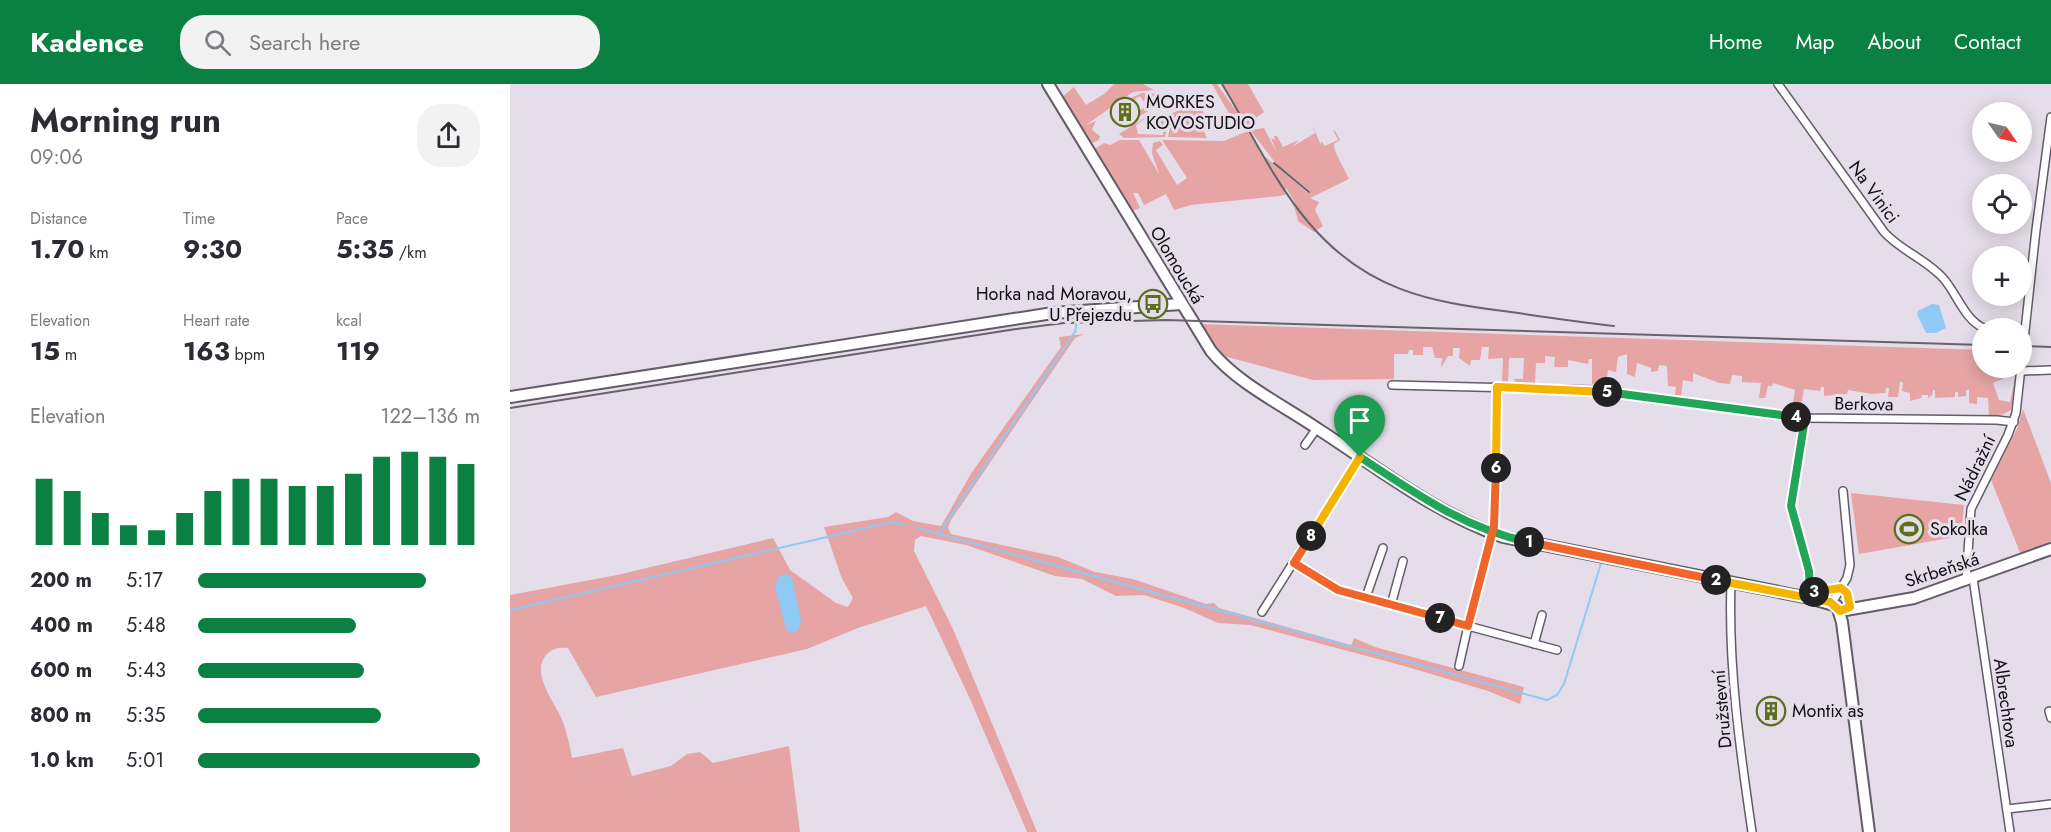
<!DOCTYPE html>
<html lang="en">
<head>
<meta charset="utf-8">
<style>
	body { margin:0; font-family:Jost,sans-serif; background:#f2f2f3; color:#2b2b33; height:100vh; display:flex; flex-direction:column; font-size:22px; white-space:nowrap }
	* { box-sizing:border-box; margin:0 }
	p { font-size:20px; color:#7c7c81 }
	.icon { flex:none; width:33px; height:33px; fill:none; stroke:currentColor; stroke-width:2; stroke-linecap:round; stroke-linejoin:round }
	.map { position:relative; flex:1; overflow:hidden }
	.details { display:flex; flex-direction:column; background:#fff; width:510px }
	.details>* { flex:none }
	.needle { width:39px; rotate:124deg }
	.fabs { position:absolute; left:1462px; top:18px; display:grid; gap:12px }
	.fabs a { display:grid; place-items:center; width:60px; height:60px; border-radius:50%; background:#fff; box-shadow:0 3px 15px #0003; font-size:30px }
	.pin { position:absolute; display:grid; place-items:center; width:51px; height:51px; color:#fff; margin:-62px -26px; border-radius:50% 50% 50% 0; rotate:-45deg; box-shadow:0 0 6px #0007 }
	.pin .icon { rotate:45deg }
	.km { position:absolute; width:30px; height:30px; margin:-15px; border-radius:50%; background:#222; color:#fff; font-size:16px; line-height:30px; text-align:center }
	.round { display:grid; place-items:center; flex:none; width:63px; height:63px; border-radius:24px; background:#f2f2f3 }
	.head { display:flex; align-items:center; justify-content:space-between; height:102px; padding:0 30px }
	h1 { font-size:33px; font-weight:700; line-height:45px }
	.stats { display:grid; grid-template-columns:repeat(3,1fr); gap:9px; height:102px; padding:6px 30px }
	.stats div { display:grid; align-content:center }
	.stats b { font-size:26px; font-weight:700 }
	.stats small { font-size:16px; font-weight:400 }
	.stats p { font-size:16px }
	.chart { height:168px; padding:12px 30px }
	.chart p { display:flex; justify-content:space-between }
	.chart svg { width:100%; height:108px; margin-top:6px; stroke:#0b8043; stroke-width:6 }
	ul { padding:0 30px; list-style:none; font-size:20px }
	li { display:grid; grid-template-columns:96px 72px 1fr; align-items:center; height:45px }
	li i { height:15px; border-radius:8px; background:#0b8043 }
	header { display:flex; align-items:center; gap:36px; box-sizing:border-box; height:84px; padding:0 30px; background:#0b8043; color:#fff }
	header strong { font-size:28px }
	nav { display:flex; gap:33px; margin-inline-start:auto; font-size:21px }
	.search { width:420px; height:54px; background:#f2f2f3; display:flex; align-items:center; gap:15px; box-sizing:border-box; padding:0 21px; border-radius:24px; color:#7c7c81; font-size:22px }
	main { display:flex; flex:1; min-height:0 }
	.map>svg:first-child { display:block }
	.green { fill:#e6a5a4; fill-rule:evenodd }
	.water { fill:#8fc9f5 }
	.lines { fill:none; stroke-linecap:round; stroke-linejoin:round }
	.stream { stroke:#8fc9f5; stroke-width:2 }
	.street-casing { stroke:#625c67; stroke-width:10 }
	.secondary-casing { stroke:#625c67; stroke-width:14 }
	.street { stroke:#fff; stroke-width:7 }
	.secondary { stroke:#fff; stroke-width:10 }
	.rail { stroke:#67636b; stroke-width:2 }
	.split-1-casing { stroke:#fff; stroke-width:12 }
	.split-2-casing { stroke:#fff; stroke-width:12 }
	.split-3-casing { stroke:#fff; stroke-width:12 }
	.split-4-casing { stroke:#fff; stroke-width:12 }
	.split-5-casing { stroke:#fff; stroke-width:12 }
	.split-6-casing { stroke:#fff; stroke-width:12 }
	.split-7-casing { stroke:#fff; stroke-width:12 }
	.split-8-casing { stroke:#fff; stroke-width:12 }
	.split-9-casing { stroke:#fff; stroke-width:12 }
	.split-1 { stroke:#22a559; stroke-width:8 }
	.split-2 { stroke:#f0652b; stroke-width:8 }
	.split-3 { stroke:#f5b400; stroke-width:8 }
	.split-4 { stroke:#22a559; stroke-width:8 }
	.split-5 { stroke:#22a559; stroke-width:8 }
	.split-6 { stroke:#f5b400; stroke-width:8 }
	.split-7 { stroke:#f0652b; stroke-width:8 }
	.split-8 { stroke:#f0652b; stroke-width:8 }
	.split-9 { stroke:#f5b400; stroke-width:8 }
	.labels { text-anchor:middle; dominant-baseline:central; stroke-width:6; stroke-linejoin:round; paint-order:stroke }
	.poi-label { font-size:18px; fill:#0f0d11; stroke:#e5deea; text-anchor:start }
	.street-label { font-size:18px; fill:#0f0d11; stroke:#e5deea }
</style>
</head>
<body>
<header>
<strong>Kadence</strong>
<div class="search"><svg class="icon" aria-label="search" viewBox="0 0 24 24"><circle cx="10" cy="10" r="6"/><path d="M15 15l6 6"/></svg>Search here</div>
<nav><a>Home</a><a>Map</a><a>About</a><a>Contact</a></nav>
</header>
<main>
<section class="details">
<div class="head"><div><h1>Morning run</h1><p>09:06</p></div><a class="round"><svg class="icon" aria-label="share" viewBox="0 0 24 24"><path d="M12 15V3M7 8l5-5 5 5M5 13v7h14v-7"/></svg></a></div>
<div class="stats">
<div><p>Distance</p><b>1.70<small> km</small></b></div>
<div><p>Time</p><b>9:30</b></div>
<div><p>Pace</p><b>5:35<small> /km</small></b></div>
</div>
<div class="stats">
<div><p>Elevation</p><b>15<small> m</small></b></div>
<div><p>Heart rate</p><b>163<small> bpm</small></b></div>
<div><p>kcal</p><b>119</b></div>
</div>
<div class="chart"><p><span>Elevation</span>122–136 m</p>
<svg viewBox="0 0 160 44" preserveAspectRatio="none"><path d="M5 44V17M15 44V22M25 44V31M35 44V36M45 44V38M55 44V31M65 44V22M75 44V17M85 44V17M95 44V20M105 44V20M115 44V15M125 44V8M135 44V6M145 44V8M155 44V11"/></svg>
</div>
<ul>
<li><b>200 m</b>5:17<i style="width:81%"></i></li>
<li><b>400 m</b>5:48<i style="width:56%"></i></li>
<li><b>600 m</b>5:43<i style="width:59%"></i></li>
<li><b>800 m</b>5:35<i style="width:65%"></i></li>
<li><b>1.0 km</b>5:01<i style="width:100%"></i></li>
</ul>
</section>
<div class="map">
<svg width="1541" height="748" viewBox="0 0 1541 748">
	<rect width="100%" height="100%" fill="#e5deea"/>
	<g class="green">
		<polygon points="604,0 633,0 644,6 623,8 576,41 586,37 582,46 590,52 589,56 580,60 552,13 564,3 576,21 594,10"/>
		<polygon points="702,0 707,0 732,35 713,0 738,0 754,28 743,36 745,40 733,44 721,33"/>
		<polygon points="632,9 647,10 648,21 614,42 623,35 621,32 637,22 630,12 612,23 610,19"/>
		<polygon points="672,12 677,21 687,16 695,31 688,35 697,54 658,53 660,44 657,43 655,53 614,54 609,50 643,29 626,41 628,50 653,51 653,41 638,42 676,22 671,14 663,17"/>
		<polygon points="802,41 811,61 811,57 815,62 828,56 823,46 825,47 830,56 824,60 825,67 839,95 800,114 809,118 805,126 813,142 804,148 788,137 784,121 786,120 776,104 776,110 770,112 681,121 664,126 656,110 634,121 628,109 623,109 630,124 620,128 583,66 594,59 600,61 610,56 629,56 649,90 642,69 643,59 650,57 653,61 646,66 667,101 677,94 652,56 714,57 738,47 754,75 756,73 798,109 800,107 767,81 740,46 754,44 767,69 761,54 765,56 764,52 767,52 773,63 789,56 782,63 805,49"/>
		<path d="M689 240 1473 266V284H1507L1501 326 1487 333 1479 332 1478 314 1467 313V320L1459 319V306H1456V312L1448 313V308H1445V313L1425 314V306H1423L1422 311 1418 314V311H1412L1411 314 1400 317V309L1392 307 1393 298H1390L1388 313H1378L1379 304H1376L1375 309 1362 310 1338 306 1337 310 1314 312V303H1311L1310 307 1294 305 1290 327 1282 326 1285 306 1263 299 1262 302H1258L1255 314H1249L1251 299 1232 298V292L1222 291 1220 300 1209 299 1183 289V298L1173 296 1171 312 1165 311 1166 303 1158 302 1157 282 1149 281 1148 287 1141 288V284L1127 279 1125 293 1117 290V270L1108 273 1106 288 1098 286 1096 302 1082 300V275H1079L1078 280 1058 276V283H1044L1045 273 1035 272V279H1026L1025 299 1005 298 1004 295H1013L1014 274H999L998 298H992L993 274 978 275 979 263H972L970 276H961L960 282 949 274 950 264H943V272H938L931 284 932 274H925L922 263H913V271H903V266H899L898 270H884V295L803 296 710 271ZM1497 290H1506L1500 318 1489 316 1483 299 1497 293Z"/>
		<path d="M574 250 565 254 441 436 438 444 441 450 548 473 585 488 623 495 696 520 704 519 709 524 841 561 844 554 865 563 1014 603 1010 620 978 607 894 582 740 541 708 539 674 524 634 511 606 512 572 495 545 492 456 461 411 452 405 456 404 467 443 545 527 748H517L460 615 416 522 348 544 297 565 86 613 58 564C50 563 43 564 37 570 19 589 46 619 53 638 57 650 60 662 62 674L113 664 122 692 161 682 177 670 190 668 203 679 279 662 290 748H0V511L107 491 263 454 280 486 326 519 338 523 343 514 332 495 314 443 378 433 386 428 403 437 431 442 462 388 551 263 549 253Z"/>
		<polygon points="1513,325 1541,399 1541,460 1511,471 1481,396 1507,345"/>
		<polygon points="1341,409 1454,421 1451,452 1349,470"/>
	</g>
	<g class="water">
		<polygon points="1422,220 1429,221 1436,244 1426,249 1416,249 1407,230 1408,227"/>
		<polygon points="277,490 282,494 291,537 288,546 283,549 276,545 265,503 269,492"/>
	</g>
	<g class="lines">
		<g class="stream">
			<polyline points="404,443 1037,616 1047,611 1054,600 1092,476"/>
			<polyline points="430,448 565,248 568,232"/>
			<polyline points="0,526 382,438 394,441"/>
		</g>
		<g class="street-casing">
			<g id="street">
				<path d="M1268 0 1374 148C1391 167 1416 175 1433 194 1446 208 1455 237 1474 244"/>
				<polyline points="1512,287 1541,286"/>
				<polyline points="882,301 1085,306 1295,334 1487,336 1504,338"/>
				<polyline points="987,303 984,440 958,542 1047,566"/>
				<polyline points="1295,334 1281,422 1300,492 1299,514"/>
				<polyline points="795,361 807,344"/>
				<polyline points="784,479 828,506 958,542 949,582"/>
				<polyline points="1463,494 1500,748"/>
				<polyline points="1456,497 1461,425 1498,351 1506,329 1526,146 1541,33"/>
				<path d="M1221 499C1218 582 1230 666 1242 748"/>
				<polyline points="1331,504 1337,509 1340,523"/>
				<polyline points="1300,508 1331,504"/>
				<polyline points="856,513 873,464"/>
				<polyline points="1322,519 1337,494 1340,481 1333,407"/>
				<polyline points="881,521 893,477"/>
				<polyline points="752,528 850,373"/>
				<polyline points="1024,560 1032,531"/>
				<polyline points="1539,627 1541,634"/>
				<polyline points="1497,725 1541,720"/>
			</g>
		</g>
		<g class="secondary-casing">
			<g id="secondary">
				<path d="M538 0 701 267C728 300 773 321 808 345 868 384 925 429 993 453L1299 514 1327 522 1332 538 1359 748"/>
				<polyline points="0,313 543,229 671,220"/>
				<polyline points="1330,527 1404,514 1541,465"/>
			</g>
		</g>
		<use href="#street" class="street"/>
		<use href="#secondary" class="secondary"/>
		<g class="rail">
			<path d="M712 0C740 46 764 98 799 139 856 206 918 218 1001 228 1035 233 1070 238 1104 242"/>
			<polyline points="764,79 799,108"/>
			<polyline points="1512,262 1541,263"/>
			<polyline points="0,324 506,245 554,239 656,236 1473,261"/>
		</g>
	</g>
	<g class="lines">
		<g class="split-1-casing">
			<path id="split-1" d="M850 373C905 409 955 445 1019 458"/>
		</g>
		<g class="split-2-casing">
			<polyline id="split-2" points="1019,458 1206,496"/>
		</g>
		<g class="split-3-casing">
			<polyline id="split-3" points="1206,496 1320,518 1330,527 1340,523 1337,509 1331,504 1304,508"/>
		</g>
		<g class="split-4-casing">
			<polyline id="split-4" points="1286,333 1295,334 1281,422 1299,487 1300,508 1304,508"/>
		</g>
		<g class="split-5-casing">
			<polyline id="split-5" points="1097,308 1286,333"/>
		</g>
		<g class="split-6-casing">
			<polyline id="split-6" points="986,384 987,303 1097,308"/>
		</g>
		<g class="split-7-casing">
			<polyline id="split-7" points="930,534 958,542 984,442 986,384"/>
		</g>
		<g class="split-8-casing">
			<polyline id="split-8" points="801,452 784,479 828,506 930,534"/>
		</g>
		<g class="split-9-casing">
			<polyline id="split-9" points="801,452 850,373"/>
		</g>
		<use href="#split-1" class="split-1"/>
		<use href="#split-2" class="split-2"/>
		<use href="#split-3" class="split-3"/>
		<use href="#split-4" class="split-4"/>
		<use href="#split-5" class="split-5"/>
		<use href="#split-6" class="split-6"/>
		<use href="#split-7" class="split-7"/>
		<use href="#split-8" class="split-8"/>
		<use href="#split-9" class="split-9"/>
	</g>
	<defs>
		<g id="building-ring" transform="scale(1.5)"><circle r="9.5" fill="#e5deea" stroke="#5b6f1d" stroke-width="1.5"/><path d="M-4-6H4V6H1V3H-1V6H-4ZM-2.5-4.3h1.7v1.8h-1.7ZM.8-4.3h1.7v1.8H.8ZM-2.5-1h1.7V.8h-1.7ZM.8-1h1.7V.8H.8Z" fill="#5b6f1d"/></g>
		<g id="bus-ring" transform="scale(1.5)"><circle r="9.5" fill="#e5deea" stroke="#5b6f1d" stroke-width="1.5"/><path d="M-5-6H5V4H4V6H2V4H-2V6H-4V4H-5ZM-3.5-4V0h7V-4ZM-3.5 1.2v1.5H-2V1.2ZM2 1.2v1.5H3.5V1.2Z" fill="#5b6f1d"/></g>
		<g id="stadium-ring" transform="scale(1.5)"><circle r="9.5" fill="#e5deea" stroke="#5b6f1d" stroke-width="1.5"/><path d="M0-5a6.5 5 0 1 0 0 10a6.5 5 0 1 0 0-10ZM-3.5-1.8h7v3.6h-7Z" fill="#5b6f1d"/></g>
	</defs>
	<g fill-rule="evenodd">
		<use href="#building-ring" x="615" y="28"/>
		<use href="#bus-ring" x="643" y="220"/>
		<use href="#stadium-ring" x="1399" y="445"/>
		<use href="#building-ring" x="1261" y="627"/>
	</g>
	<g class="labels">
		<g class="poi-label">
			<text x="636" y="18">MORKES<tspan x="636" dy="21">KOVOSTUDIO</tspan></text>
			<text x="622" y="210" text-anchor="end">Horka nad Moravou,<tspan x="622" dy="21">U Přejezdu</tspan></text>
			<text x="1420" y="445">Sokolka</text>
			<text x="1282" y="627">Montix as</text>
		</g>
		<g class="street-label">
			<text transform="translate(1364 108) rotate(54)">Na Vinici</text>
			<text transform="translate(667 181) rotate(59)">Olomoucká</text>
			<text transform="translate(1354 320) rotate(1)">Berkova</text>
			<text transform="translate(1465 384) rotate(-64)">Nádražní</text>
			<text transform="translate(1432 486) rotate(-18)">Skrbeňská</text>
			<text transform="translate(1496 619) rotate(82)">Albrechtova</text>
			<text transform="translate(1212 625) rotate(-95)">Družstevní</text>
		</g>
	</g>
</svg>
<div class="fabs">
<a><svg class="needle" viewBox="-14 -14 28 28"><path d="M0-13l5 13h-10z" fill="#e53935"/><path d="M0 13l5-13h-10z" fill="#7c7c81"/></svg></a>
<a><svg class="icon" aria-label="locate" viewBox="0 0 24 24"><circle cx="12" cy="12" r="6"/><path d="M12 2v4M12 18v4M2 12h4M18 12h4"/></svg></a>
<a>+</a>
<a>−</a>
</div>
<div class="pin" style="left:850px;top:373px;background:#1e9e55"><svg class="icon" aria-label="arrive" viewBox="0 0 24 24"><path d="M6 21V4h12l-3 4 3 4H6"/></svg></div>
<b class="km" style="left:1019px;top:458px">1</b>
<b class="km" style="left:1206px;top:496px">2</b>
<b class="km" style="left:1304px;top:508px">3</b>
<b class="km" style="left:1286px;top:333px">4</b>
<b class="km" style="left:1097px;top:308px">5</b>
<b class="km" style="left:986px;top:384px">6</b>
<b class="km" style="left:930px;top:534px">7</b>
<b class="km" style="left:801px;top:452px">8</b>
</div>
</main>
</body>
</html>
